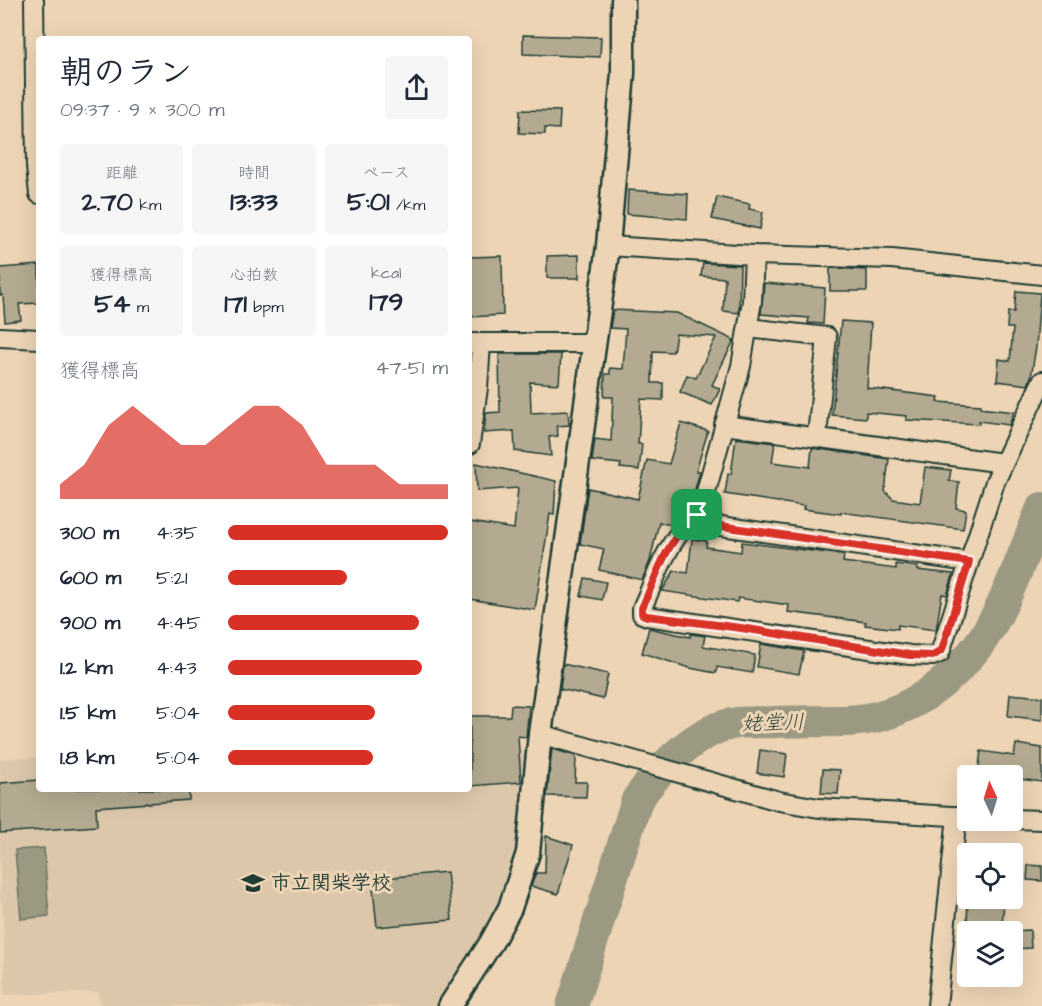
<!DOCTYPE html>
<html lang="ja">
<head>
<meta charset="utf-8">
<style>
	body { margin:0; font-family:"Architects Daughter","Klee One",sans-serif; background:#f6f6f7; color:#1f2937; height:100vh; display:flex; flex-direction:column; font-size:22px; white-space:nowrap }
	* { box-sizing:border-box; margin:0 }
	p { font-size:20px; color:#747a83 }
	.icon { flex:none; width:33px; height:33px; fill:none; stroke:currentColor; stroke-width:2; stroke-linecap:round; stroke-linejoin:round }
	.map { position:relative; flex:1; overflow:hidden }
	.drawer { position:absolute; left:36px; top:36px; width:436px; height:756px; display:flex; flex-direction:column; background:#fff; border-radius:6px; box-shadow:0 6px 24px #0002 }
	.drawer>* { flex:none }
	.needle { width:39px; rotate:356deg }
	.buttons { position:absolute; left:957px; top:765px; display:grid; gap:12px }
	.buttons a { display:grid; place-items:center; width:66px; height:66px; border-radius:6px; background:#fff; box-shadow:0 6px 24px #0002; font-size:30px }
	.pin { position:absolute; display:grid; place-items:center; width:51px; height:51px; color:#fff; margin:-26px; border-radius:12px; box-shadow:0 3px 9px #0006 }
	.round { display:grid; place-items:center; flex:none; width:63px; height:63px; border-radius:6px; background:#f6f6f7 }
	.head { display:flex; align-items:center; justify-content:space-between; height:102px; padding:0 24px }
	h1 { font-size:33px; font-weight:700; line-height:45px }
	.figures { display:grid; grid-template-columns:repeat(3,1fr); gap:9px; height:102px; padding:6px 24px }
	.figures div { display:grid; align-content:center; border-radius:6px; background:#f6f6f7; text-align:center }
	.figures b { font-size:26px; font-weight:700 }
	.figures small { font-size:16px; font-weight:400 }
	.figures p { font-size:16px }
	.chart { height:168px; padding:12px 24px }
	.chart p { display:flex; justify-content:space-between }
	.chart svg { width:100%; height:108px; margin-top:6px; fill:#d93025; opacity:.7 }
	ul { padding:0 24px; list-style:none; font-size:20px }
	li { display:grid; grid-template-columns:96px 72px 1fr; align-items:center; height:45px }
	li i { height:15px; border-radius:8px; background:#d93025 }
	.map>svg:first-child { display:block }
	.built { fill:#dcc7aa }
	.water { fill:#9b9982; stroke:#697463; stroke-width:1.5 }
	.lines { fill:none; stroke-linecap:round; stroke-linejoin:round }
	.river { stroke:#9b9982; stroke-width:32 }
	.building { fill:#b4aa91; stroke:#1f3d34; stroke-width:1.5 }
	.minor-casing { stroke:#1f3d34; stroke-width:22 }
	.tertiary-casing { stroke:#1f3d34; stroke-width:27 }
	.minor { stroke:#edd4b5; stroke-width:18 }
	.tertiary { stroke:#edd4b5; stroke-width:22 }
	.route-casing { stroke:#fff; stroke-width:12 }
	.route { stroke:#d93025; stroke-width:8 }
	.labels { text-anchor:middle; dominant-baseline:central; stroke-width:6; stroke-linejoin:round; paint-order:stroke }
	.poi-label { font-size:20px; font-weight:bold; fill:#1f3d34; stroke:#edd4b5; text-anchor:start }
	.water-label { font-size:21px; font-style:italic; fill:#324b40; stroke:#edd4b5 }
</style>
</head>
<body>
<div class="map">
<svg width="1042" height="1006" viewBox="0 0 1042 1006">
	<rect width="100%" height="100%" fill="#edd4b5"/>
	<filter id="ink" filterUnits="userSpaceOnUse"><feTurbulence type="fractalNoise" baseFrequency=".0167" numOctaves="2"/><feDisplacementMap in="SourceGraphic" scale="12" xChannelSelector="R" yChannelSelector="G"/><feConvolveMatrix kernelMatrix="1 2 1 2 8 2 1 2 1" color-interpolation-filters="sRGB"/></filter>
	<g filter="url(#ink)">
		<polygon class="built" points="470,744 527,752 519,829 513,866 493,913 437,1006 101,1006 98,992 5,995 3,908 0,900 0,759 39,757 39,789 470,789"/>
		<polygon class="water" points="44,848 49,916 21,919 15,850"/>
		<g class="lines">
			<path class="river" d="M572 1006 637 800C658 770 693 732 731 724 745 721 762 723 776 722 799 721 822 721 845 721 898 720 944 689 976 648 1004 613 1024 550 1042 508"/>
		</g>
		<g class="building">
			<polygon points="523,35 601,37 600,57 523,54"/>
			<polygon points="520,110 560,111 559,129 545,128 545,134 519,133"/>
			<polygon points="628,190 688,194 687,219 627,214"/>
			<polygon points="717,197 750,204 749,209 763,212 760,229 712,219"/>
			<polygon points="579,255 579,278 547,278 547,256"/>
			<polygon points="502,256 503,315 470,317 470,257"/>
			<polygon points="703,263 740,265 739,313 723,311 725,278 701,276"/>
			<polygon points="39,265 39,303 19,304 21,320 5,322 3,295 0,295 0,268"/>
			<polygon points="830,268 867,270 867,291 830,291"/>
			<polygon points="764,283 825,288 823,324 808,323 809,318 761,314"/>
			<polygon points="1016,291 1040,293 1036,347 1031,377 1028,385 997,381 999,359 1010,361 1013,328 1007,328 1008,312 1014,312"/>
			<polygon points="613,310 677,313 734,340 712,385 720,389 712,405 680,392 687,375 696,378 716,337 676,334 673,352 653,351 652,383 663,383 663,400 641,399 638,444 642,444 639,470 620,468 621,464 592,461 595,439 611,441 613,397 604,397 605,374 610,374 610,368 623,369 626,329 610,328"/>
			<polygon points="841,321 871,323 867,388 939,397 938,402 981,405 980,408 1014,412 1009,425 979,421 979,424 906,420 907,416 866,412 866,418 832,415"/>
			<polygon points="499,354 561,354 559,384 530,382 531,413 568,411 569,425 557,426 558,436 549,437 551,456 515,451 514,431 484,433 486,413 500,412"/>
			<polygon points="681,423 708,431 696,471 700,471 693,497 680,494 673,522 671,525 659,522 650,561 642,580 599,570 604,549 580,544 588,488 638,499 647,460 669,464"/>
			<polygon points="736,438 775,443 772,462 810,467 812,448 889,459 885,491 893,499 920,503 925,467 951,470 949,481 959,482 956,508 966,510 963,529 841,512 841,514 803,509 804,506 725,494 728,474 731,474"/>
			<polygon points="476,463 556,481 554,515 550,514 535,610 470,599 470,522 514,529 518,488 477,491"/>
			<polygon points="692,539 707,541 706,547 741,552 742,542 844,555 843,562 896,569 896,564 918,567 917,570 953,574 952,579 947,595 942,594 936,630 898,625 898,629 865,625 866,622 788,612 789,605 738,598 737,602 662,591 674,571 688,573"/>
			<polygon points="585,578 606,582 602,600 581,596"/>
			<polygon points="649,628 690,637 691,634 705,636 703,646 755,655 752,673 717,667 716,673 690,668 642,653"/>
			<polygon points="761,644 804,651 799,674 757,667"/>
			<polygon points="563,664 608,674 603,699 560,689"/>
			<polygon points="1010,694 1042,697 1042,720 1008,716"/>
			<polygon points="511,705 529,706 526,737 518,736 521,782 470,786 470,716 510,716"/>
			<polygon points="1016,744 1042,748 1042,782 1012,778 1012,776 978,773 981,751 1014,756"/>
			<polygon points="552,749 576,756 575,782 587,782 586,797 547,796"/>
			<polygon points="760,750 787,754 784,777 757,773"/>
			<polygon points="823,769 840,770 838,794 821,793"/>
			<polygon points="39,780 39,789 189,789 189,800 96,807 97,826 0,833 0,783"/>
			<polygon points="546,836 573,845 558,894 531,886 536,873 545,873"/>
			<polygon points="1028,865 1042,866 1042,881 1027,880"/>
			<polygon points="447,872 452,920 377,927 372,879"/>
			<polygon points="968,898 1004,901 1002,925 967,923"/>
			<polygon points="1030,930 1031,948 1012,949 1012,931"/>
		</g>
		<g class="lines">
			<g class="minor-casing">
				<g id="minor">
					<polyline points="34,0 36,167 39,194"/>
					<polyline points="608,246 754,255 892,259 1042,275"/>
					<path d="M754 255 752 301 741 366 702 506C696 518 685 524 678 535 662 557 653 584 642 608V614L647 616 910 655 933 656 940 653 995 482 1042 381"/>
					<polyline points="748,328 827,337 817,436"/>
					<polyline points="0,337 39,339"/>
					<polyline points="470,343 595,343"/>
					<polyline points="724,425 1003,463"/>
					<polyline points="470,444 478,388 481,343"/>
					<polyline points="697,515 704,523 714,525 969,562"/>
					<polyline points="540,734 779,801 819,808 968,817"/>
					<polyline points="1012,819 1042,820"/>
					<polyline points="937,1006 957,816"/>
				</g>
			</g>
			<g class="tertiary-casing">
				<polyline id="tertiary" points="450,1006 491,943 510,908 528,853 540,734 608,246 623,73 623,0"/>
			</g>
			<use href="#minor" class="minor"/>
			<use href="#tertiary" class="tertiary"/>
		</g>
	</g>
	<g class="lines" filter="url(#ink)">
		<g class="route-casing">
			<path id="route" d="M697 515 704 523 714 525 969 562 942 650 933 656 910 655 741 628 647 616 642 614V608C656 577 668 536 697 515Z"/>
		</g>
		<use href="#route" class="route"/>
	</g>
	<defs>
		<g id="school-bare" transform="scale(1.8)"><path d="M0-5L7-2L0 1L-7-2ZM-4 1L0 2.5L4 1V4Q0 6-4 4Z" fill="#1f3d34" stroke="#edd4b5" stroke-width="2.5" paint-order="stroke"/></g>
	</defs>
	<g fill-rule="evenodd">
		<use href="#school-bare" x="253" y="883"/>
	</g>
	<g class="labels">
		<g class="poi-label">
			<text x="271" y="883">市立関柴学校</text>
		</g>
		<g class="water-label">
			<text transform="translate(773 723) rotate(-2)">姥堂川</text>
		</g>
	</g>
</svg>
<div class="buttons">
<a><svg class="needle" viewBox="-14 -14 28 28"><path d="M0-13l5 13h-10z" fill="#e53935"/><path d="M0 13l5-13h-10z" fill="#747a83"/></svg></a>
<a><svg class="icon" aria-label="locate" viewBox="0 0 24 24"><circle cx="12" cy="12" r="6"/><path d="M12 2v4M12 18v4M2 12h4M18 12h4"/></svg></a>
<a><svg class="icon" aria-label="layers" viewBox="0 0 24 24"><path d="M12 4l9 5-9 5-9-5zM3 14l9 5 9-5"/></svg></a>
</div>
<div class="pin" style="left:697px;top:515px;background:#1e9e55"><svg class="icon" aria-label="arrive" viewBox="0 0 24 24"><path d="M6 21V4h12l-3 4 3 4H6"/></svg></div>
<section class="drawer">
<div class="head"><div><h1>朝のラン</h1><p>09:37 · 9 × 300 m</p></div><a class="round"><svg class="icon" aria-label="share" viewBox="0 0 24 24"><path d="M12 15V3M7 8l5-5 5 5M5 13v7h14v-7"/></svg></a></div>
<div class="figures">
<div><p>距離</p><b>2.70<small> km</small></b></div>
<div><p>時間</p><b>13:33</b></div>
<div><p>ペース</p><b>5:01<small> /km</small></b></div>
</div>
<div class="figures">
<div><p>獲得標高</p><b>54<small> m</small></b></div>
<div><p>心拍数</p><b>171<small> bpm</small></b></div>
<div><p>kcal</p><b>179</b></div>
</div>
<div class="chart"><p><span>獲得標高</span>47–51 m</p>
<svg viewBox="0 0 160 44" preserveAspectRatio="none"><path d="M0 44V38L10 30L20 14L30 6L40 14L50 22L60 22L70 14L80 6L90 6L100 14L110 30L120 30L130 30L140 38L150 38L160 38V44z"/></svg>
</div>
<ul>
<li><b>300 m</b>4:35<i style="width:100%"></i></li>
<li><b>600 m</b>5:21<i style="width:54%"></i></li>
<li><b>900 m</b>4:45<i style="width:87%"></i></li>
<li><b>1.2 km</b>4:43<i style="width:88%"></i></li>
<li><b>1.5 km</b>5:04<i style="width:67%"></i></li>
<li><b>1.8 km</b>5:04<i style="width:66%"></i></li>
</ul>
</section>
</div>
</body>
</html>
